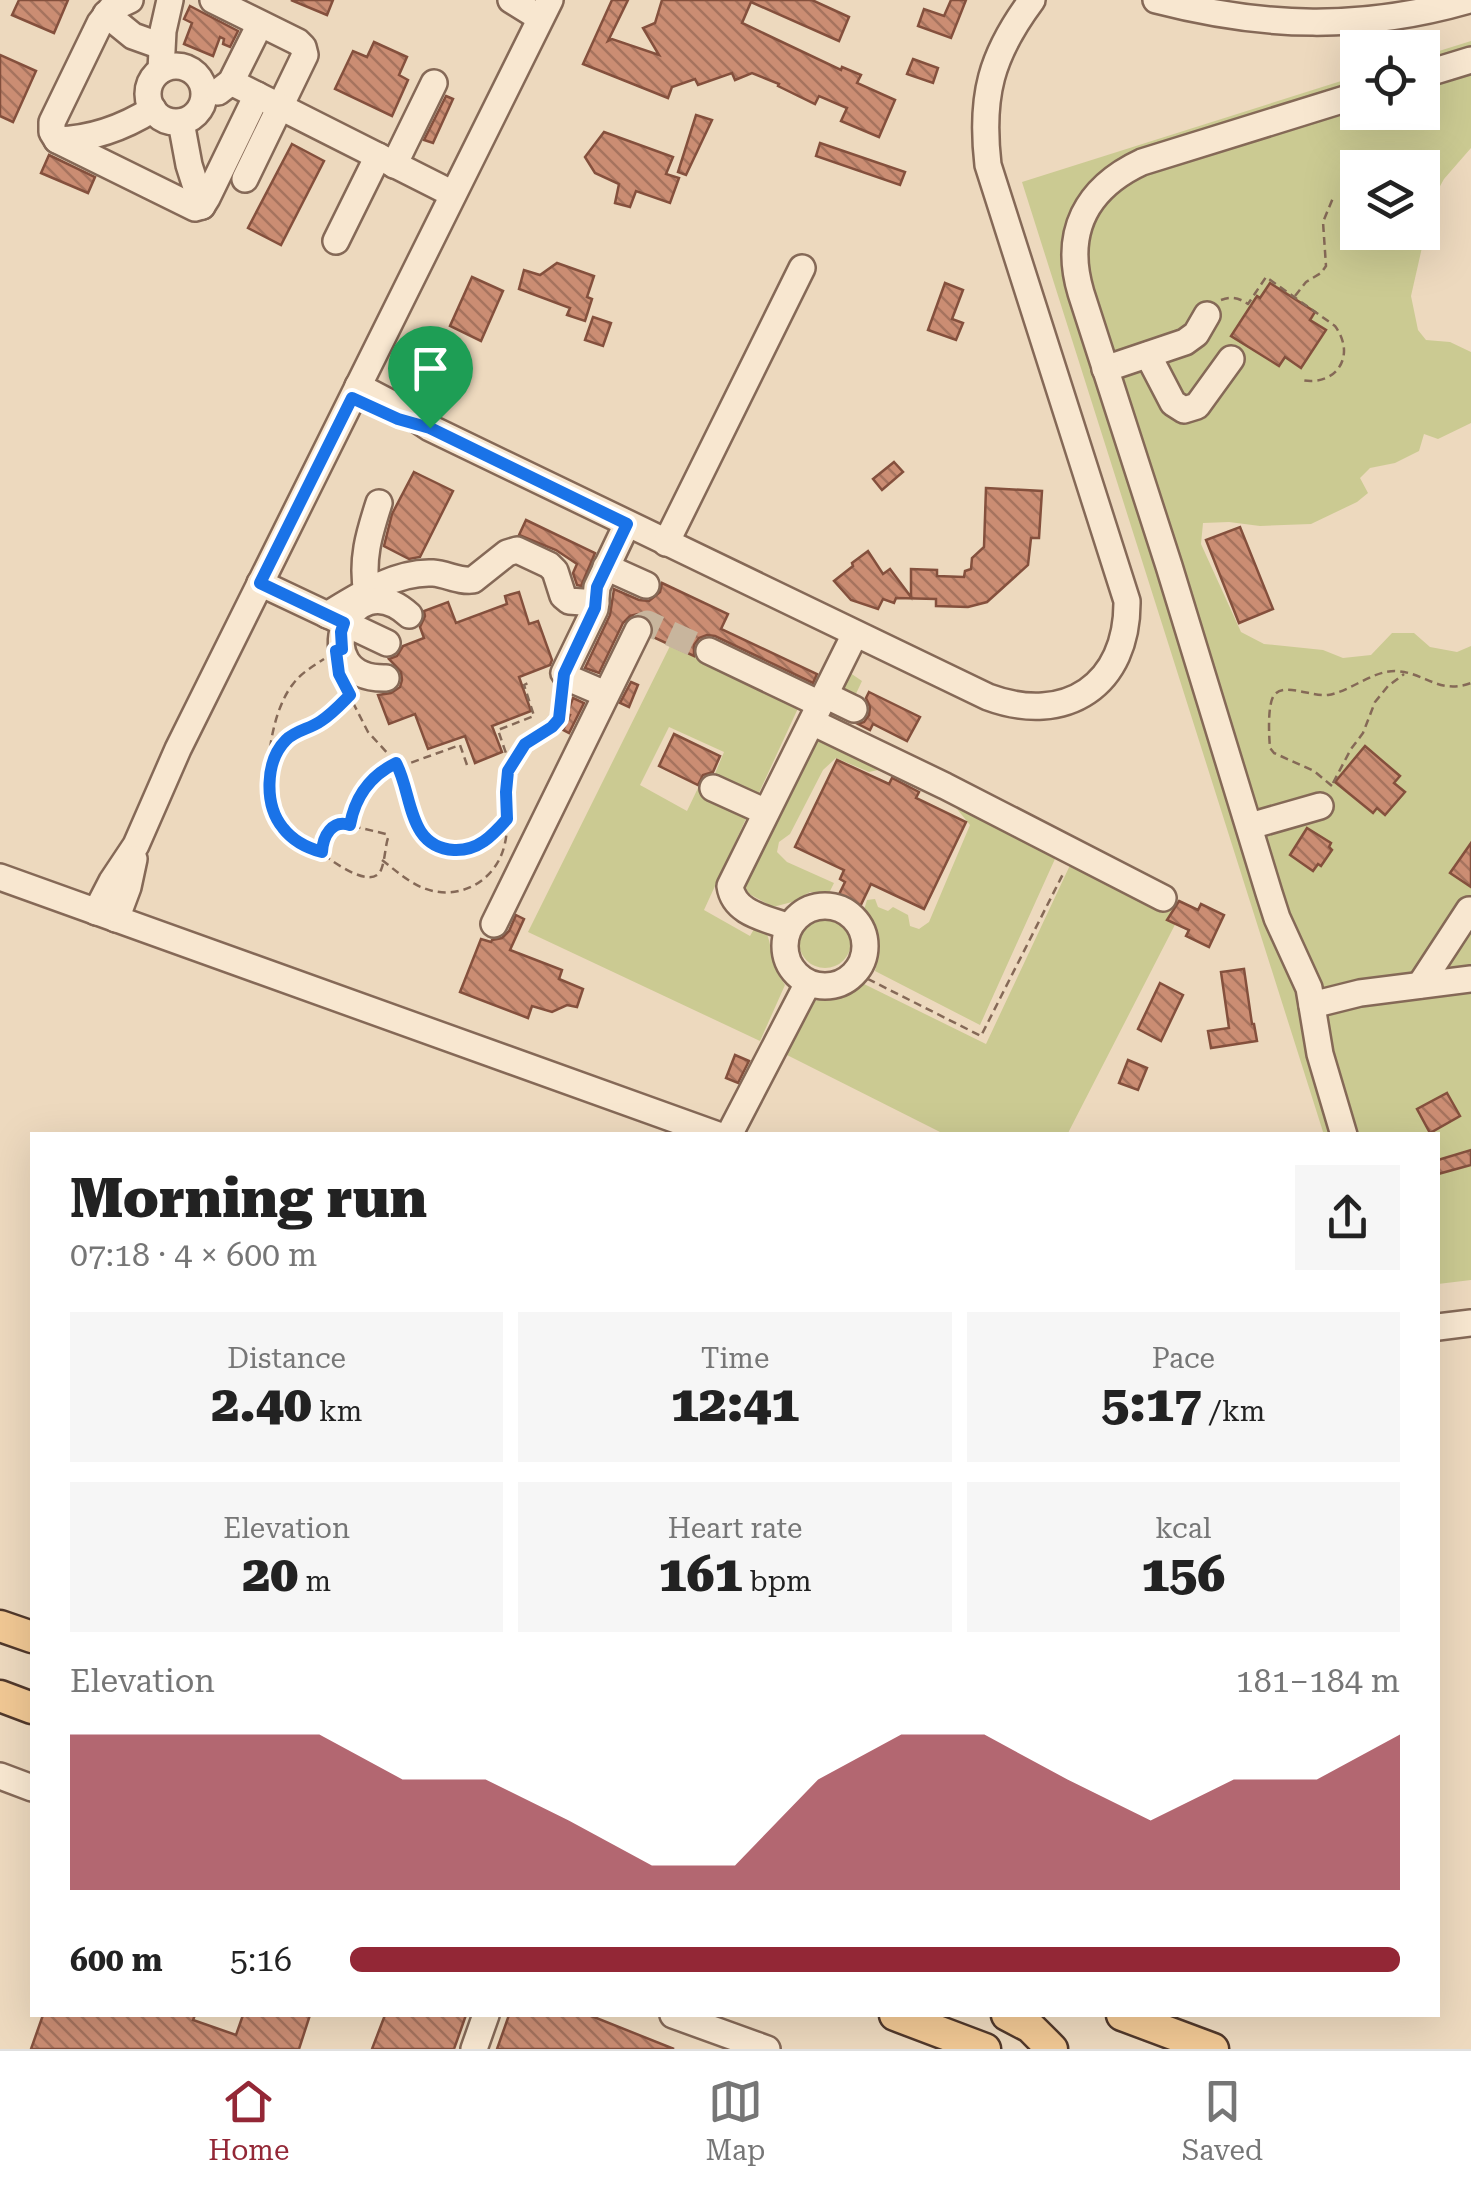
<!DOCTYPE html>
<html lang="en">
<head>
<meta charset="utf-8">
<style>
	body { margin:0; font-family:"Roboto Serif",serif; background:#f6f6f6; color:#222; height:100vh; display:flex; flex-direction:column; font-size:38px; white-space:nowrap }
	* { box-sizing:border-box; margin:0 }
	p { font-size:32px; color:#767676 }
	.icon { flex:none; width:55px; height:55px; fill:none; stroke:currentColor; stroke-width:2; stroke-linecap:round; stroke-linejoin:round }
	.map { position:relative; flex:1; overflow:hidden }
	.details { position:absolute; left:30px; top:1132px; width:1410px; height:885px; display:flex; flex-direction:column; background:#fff; border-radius:0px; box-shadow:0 10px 40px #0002 }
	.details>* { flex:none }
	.buttons { position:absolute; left:1340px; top:30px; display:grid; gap:20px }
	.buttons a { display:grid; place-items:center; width:100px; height:100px; border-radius:0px; background:#fff; box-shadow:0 10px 40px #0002; font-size:50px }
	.pin { position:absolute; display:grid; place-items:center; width:85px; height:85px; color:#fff; margin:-102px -42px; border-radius:50% 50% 50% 0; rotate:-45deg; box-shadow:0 0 10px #0007 }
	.pin .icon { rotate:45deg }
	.round { display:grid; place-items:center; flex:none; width:105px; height:105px; border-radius:0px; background:#f6f6f6 }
	.headline { display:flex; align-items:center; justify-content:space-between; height:170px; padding:0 40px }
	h1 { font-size:55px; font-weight:800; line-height:75px }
	.stats { display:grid; grid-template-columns:repeat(3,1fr); gap:15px; height:170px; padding:10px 40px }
	.stats div { display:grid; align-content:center; border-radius:0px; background:#f6f6f6; text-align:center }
	.stats b { font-size:50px; font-weight:800 }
	.stats small { font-size:28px; font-weight:400 }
	.stats p { font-size:28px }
	.chart { height:280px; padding:20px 40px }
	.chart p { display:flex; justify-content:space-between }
	.chart svg { width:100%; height:180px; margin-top:10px; fill:#932736; opacity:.7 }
	ul { padding:0 40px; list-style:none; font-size:32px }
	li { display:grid; grid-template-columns:160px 120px 1fr; align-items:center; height:75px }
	li i { height:25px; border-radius:12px; background:#932736 }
	.tabs { display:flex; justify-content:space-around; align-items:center; height:140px; border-top:2px solid #e0e0e0; background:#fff; font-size:28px; color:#767676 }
	.tabs a { display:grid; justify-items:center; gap:5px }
	.tabs .on { color:#932736 }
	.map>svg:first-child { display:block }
	.green { fill:#cbca92; fill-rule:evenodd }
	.building { fill:url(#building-back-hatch); stroke:#84503d; stroke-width:2.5 }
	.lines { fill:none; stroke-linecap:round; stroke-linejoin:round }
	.minor-tunnel { stroke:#c8b59d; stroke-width:25; stroke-dasharray:25 12; stroke-linecap:butt }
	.minor-casing { stroke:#856957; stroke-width:30 }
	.major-casing { stroke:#52392b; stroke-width:35 }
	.path { stroke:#856957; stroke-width:2.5; stroke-dasharray:8 5; stroke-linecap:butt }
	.minor { stroke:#f8e7d0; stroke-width:25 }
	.major { stroke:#f1c894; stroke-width:30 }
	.route-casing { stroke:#fff; stroke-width:20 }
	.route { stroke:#1a73e8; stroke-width:12 }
</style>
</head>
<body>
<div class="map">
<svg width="1471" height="2049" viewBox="0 0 1471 2049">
	<defs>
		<pattern id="building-back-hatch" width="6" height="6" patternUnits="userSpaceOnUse" patternTransform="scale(2.5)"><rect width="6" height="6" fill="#cb8d73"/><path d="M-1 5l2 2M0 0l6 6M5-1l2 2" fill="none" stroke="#a6735e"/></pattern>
	</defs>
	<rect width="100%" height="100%" fill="#edd9be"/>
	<g class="green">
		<path d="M1471 41V148L1444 179 1425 213 1423 243 1411 296 1418 330 1426 340 1450 342 1471 352V423L1438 439 1424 434 1419 451 1395 463 1370 468 1360 478 1368 493 1357 502 1311 524 1260 526 1229 522 1203 523 1201 544 1241 632 1264 644 1323 650 1343 658 1371 655 1392 633H1414L1430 647 1457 652 1471 646V1280L1438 1284V1135H1324L1022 182 1357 76 1358 112H1422L1423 56ZM1358 168H1422V232H1358Z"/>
		<path d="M673 640 800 704 757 797 714 776 724 752 669 727 640 785 687 811 698 788 749 812 704 910 750 936 758 922C773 935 769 953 776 970 778 975 782 980 785 985L760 1041 528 932Z"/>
		<polygon points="840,666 862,681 836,736 896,766 869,772 836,758 823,770 790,834 779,842 777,852 787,862 834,883 828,895 810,892 792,902 773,907 742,890"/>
		<path d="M944 793 1059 850 980 1025 875 971C883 944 881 935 863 913L867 900 875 899 878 907 888 911 893 907 908 915 910 926 919 929 929 922 970 825Z"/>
		<path d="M1072 861 1182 911 1067 1135H946L787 1055 814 1001C832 998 848 995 864 984L986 1044Z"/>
		<circle cx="825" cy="942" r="26"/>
	</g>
	<g class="building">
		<polygon points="19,0 68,0 54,33 12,15"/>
		<polygon points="291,0 333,0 327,15"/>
		<polygon points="612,0 628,0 608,41 612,39 659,55 643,28 655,23 662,0 812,0 849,17 839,41 751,2 742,23 841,70 842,67 861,75 857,83 895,100 879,137 841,121 847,108 819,96 815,104 778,86 779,84 752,73 735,80 732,73 698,85 695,79 672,87 668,98 583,64"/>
		<polygon points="951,0 966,0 951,38 918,26 924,9 944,16"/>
		<polygon points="190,6 238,31 230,47 223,44 224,39 220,37 213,56 184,44 192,23 184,19"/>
		<polygon points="374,42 407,57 399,75 408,80 392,116 335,89 353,51 367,57"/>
		<polygon points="0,55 36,71 13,122 0,116"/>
		<polygon points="913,59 938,68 933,83 907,74"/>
		<polygon points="446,96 453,99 433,143 424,140"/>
		<polygon points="696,115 712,120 686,175 678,172"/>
		<polygon points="604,132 673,157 666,174 679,178 670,203 636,191 630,207 615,203 619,184 595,173 585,157"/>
		<polygon points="820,143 905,172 900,185 816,156"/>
		<polygon points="292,144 324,161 281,245 248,228"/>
		<polygon points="49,155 95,177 88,193 41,173"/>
		<polygon points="557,263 594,276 587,297 592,299 585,321 567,315 570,308 519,289 524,270 540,275"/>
		<polygon points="472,277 503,291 481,341 450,326"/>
		<polygon points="945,283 963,290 952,319 963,323 956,340 928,330"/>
		<polygon points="1270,283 1315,312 1310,320 1326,330 1301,368 1285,357 1279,366 1231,336 1257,296 1260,298"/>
		<polygon points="593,317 611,323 603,346 585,340"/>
		<polygon points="894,462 903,472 882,490 873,479"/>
		<polygon points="414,472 453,491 420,557 409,559 384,546 392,514"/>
		<polygon points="986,488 1042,491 1039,538 1031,538 1028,565 987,602 968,607 936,606 936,599 896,598 894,603 883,599 878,609 851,600 834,581 853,566 852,563 868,551 883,574 890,569 911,597 911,569 937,570 937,576 964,577 965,571 971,569 972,558 984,547"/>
		<polygon points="526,520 595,553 581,586 577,585 573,573 577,564 556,550 519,535"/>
		<polygon points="1240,527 1273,609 1239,623 1206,540"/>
		<polygon points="662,583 728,614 721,629 817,674 813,683 715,636 707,635 699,638 694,645 694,656 653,637 654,630 652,622 646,616 638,614 630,616 623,623 599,673 585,668 610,615 614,589 639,600 649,601 660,592"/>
		<polygon points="519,592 529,624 538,621 552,660 550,665 519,677 531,711 492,726 502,752 475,763 465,736 428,749 415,714 389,724 378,695 391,693 400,687 402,680 401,672 389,659 397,656 403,646 424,638 420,627 425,616 424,611 448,602 456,623 507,604 505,596"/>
		<polygon points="631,682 638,685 629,707 620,703"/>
		<polygon points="869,692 920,717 907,741 873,724 870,730 858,724 864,722 869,715 870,707 866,698"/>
		<polygon points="573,698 584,703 569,733 563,730 570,715 567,714"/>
		<polygon points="674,734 720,756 713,772 703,775 698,785 659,766"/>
		<polygon points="1365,746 1400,776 1394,783 1405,792 1385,815 1377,808 1373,813 1335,782"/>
		<polygon points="837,760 889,784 892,778 919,792 916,798 966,822 924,909 871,884 856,915 834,905 845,882 840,879 844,870 795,847"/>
		<polygon points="1307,828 1331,843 1329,847 1332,850 1321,866 1318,864 1313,871 1290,855"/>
		<polygon points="1471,843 1471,887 1450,873"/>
		<polygon points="1179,901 1198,910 1201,904 1224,915 1209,947 1186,936 1189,930 1167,920"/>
		<polygon points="516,915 524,919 510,950 562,970 559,979 583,989 577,1007 567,1005 552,1012 532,1006 528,1018 460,992 481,939 491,942 492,940 502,938 509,931"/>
		<polygon points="1244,969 1252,1024 1254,1024 1257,1041 1211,1048 1208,1031 1229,1028 1221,972"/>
		<polygon points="1160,983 1183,995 1161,1041 1138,1029"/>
		<polygon points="735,1055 749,1061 738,1083 726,1078"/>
		<polygon points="1128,1060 1147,1068 1138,1090 1119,1083"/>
		<polygon points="1447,1093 1460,1116 1430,1133 1417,1109"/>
		<polygon points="1471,1150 1471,1165 1438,1174 1438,1160"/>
		<polygon points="43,2015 195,2015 193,2020 236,2035 243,2015 310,2015 299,2049 31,2049"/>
		<polygon points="385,2015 466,2015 454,2049 372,2049"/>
		<polygon points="509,2015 589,2015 674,2049 497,2049"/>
	</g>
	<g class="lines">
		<polyline class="minor-tunnel" points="638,630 642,625 647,623 709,651"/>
		<g class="minor-casing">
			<g id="minor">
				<polyline points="130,0 111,9 100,23 52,122 52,132 57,140 195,208 202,206 207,198 257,95"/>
				<polyline points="213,0 298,42 303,47 305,55 245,179"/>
				<polyline points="511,0 540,18"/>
				<path d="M1156 0C1264 28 1362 31 1469 0"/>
				<polyline points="106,14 133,36 161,46"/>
				<circle cx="176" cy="94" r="28"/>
				<polyline points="161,70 163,31 170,0"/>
				<polyline points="1422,75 1471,60"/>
				<polyline points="231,82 453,194"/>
				<polyline points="218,92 231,82 260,24"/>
				<polyline points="181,122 189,165 202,206"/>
				<path d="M57 140C92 139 123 128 153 109"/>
				<polyline points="394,165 434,83"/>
				<polyline points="336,241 378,156"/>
				<polyline points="1148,355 1173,403 1184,410 1197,406 1231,359"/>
				<polyline points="1105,369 1185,342 1196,334 1207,315"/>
				<path d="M358 386 400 408 430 428 988 697C1066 726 1128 685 1127 601L988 165C980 96 991 55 1032 0"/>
				<polyline points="666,543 802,268"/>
				<polyline points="606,567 646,585"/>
				<polyline points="260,583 387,643"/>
				<path d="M367 593C361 560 369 534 379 503"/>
				<path d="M327 615C358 596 396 571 433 573 447 574 459 582 473 580L507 553 517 550 549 565 555 571 563 596 569 601 596 603"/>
				<polyline points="709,651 820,704"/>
				<path d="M386 678C304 680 349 560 409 615"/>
				<polyline points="596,690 568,678 564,673 595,609 597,587 627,524"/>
				<polyline points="825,695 854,709"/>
				<polyline points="812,722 945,786 1163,898"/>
				<polyline points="713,788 766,812"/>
				<polyline points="1250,826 1320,806"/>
				<polyline points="0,877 718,1135"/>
				<circle cx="825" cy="946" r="40"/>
				<polyline points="96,912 112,881 136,845 178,749 550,0"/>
				<polyline points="116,919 128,887 134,859"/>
				<polyline points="494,924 638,630"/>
				<path d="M789 927C766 918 734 914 730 886L855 634"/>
				<polyline points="1420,985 1469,910"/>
				<polyline points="1312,1005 1360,993 1471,979"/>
				<polyline points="729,1135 808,983"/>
				<path d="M1344 1135 1320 1054 1309 988 1277 918 1269 893 1169 566 1081 293C1063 233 1086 188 1142 162L1358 95"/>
				<polyline points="1438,1327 1471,1323"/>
				<polyline points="0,1776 32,1788"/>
				<polyline points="673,2015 767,2049"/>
				<polyline points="474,2049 486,2015"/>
			</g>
		</g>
		<g class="major-casing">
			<g id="major">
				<polyline points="0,1626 32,1637"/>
				<polyline points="0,1696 32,1708"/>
				<polyline points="895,2015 985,2049"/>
				<polyline points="1007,2015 1030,2027 1052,2049"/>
				<polyline points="1122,2015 1213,2049"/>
			</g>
		</g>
		<g class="path">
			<polyline points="1295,296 1306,282 1321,273 1326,266 1323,222 1333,198"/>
			<path d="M1221 300C1232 296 1239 298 1248 304L1266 277 1335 326C1357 356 1336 387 1301 380"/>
			<polyline points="347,691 368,732 391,757 401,773 410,807 426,841 443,849 470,849 485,841 507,819"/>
			<polyline points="271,765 284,742 324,719 349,696"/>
			<polyline points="510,765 498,730 534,716 524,685 530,682"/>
			<polyline points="399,767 460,745 467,765"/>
			<polyline points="1333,783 1351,749 1363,733 1375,702 1388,686 1404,674"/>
			<path d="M1332 786 1314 771 1274 753 1270 748C1269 736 1267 702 1275 694 1286 683 1312 697 1328 695 1351 691 1372 671 1395 671 1425 672 1438 695 1471 683"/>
			<path d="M340 823 386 834 388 838C385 847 385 861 381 870 372 890 335 863 324 855 319 843 328 827 340 823Z"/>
			<path d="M350 823C355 797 370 776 394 764"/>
			<path d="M322 853C305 848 287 838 278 821 260 787 269 714 293 684 301 673 312 667 324 659"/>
			<path d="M382 860C395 870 407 881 421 887 457 903 497 882 505 843 511 817 500 790 511 765 521 743 538 737 556 724L561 700"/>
			<polyline points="856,973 981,1036 1064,872"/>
		</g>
		<use href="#minor" class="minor"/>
		<use href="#major" class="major"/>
	</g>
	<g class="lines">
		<g class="route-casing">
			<path id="route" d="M352 398 398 419 430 428 627 524 597 587 595 608 564 674 559 719 552 727 525 744 508 771 506 792 507 819C492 836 478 851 454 850 407 847 413 795 396 763 370 776 355 797 350 825 332 819 323 836 322 852 307 848 293 841 283 828 264 805 265 761 286 740 296 730 310 729 321 721 332 714 341 704 350 695L339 674 336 651 342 649 341 632 344 623 260 583Z"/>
		</g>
		<use href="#route" class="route"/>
	</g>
</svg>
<div class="buttons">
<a><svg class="icon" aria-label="locate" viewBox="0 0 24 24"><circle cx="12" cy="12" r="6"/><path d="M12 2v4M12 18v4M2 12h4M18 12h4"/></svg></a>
<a><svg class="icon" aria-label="layers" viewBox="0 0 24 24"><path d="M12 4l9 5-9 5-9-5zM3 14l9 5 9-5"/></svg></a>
</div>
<div class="pin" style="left:430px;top:428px;background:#1e9e55"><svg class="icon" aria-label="arrive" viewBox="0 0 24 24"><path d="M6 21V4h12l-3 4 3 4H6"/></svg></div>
<section class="details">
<div class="headline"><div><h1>Morning run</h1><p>07:18 · 4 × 600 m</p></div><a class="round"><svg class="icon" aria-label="share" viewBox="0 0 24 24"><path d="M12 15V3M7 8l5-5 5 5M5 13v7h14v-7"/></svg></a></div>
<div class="stats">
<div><p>Distance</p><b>2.40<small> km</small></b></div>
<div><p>Time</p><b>12:41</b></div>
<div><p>Pace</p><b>5:17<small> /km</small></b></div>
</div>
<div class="stats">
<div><p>Elevation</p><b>20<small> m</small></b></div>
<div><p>Heart rate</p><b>161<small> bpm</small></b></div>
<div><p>kcal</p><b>156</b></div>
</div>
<div class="chart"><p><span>Elevation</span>181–184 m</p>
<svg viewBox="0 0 160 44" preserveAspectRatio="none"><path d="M0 44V6L10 6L20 6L30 6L40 17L50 17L60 27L70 38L80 38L90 17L100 6L110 6L120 17L130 27L140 17L150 17L160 6V44z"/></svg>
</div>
<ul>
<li><b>600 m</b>5:16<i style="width:100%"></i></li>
</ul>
</section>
</div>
<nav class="tabs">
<a class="on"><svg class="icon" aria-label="home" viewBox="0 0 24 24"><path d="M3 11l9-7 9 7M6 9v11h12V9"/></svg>Home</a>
<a><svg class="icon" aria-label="map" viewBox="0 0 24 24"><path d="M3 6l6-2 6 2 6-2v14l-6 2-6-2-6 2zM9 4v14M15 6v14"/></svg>Map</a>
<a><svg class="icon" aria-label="saved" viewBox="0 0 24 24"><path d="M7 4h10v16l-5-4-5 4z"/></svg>Saved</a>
</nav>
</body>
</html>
